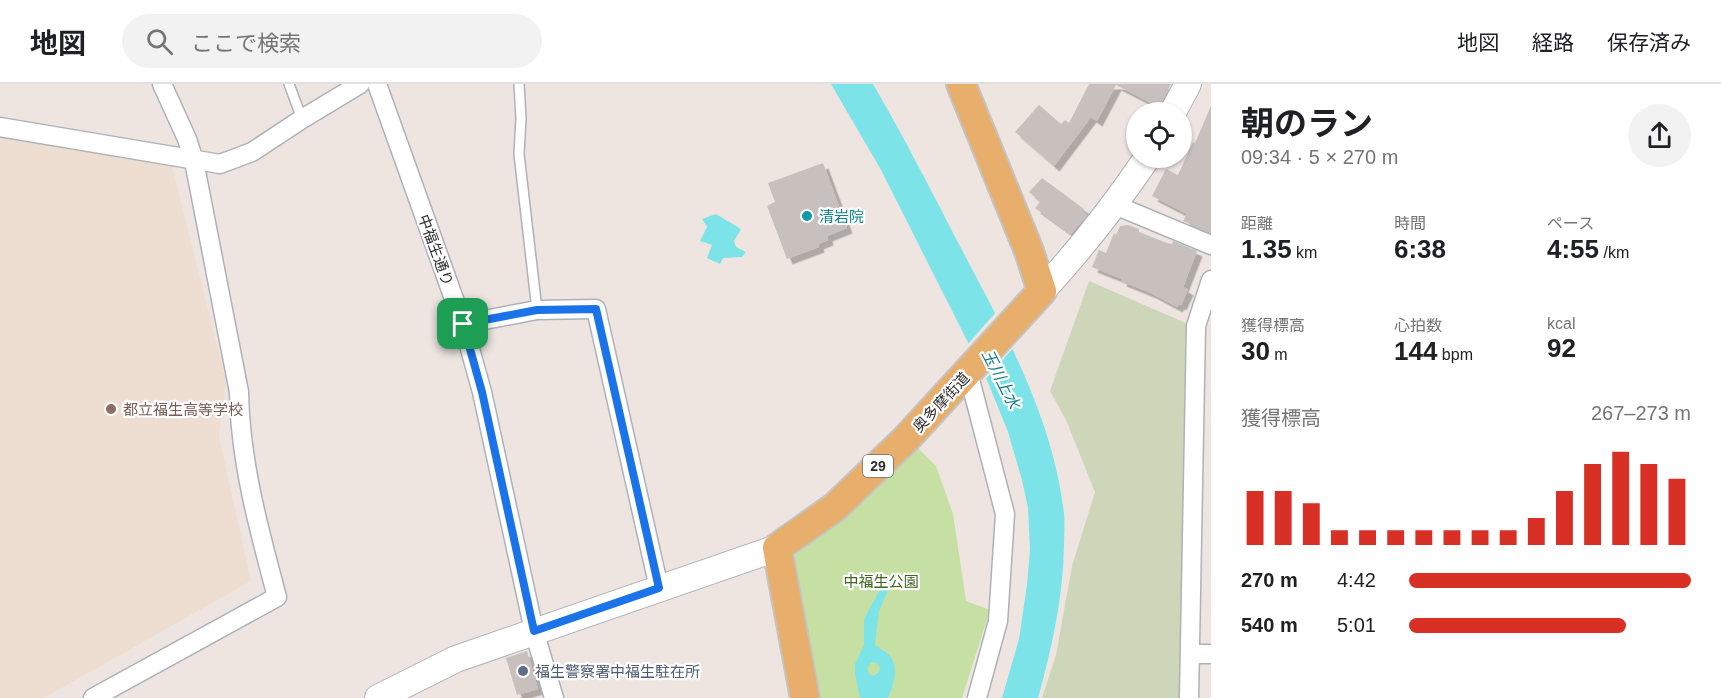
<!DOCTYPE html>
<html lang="ja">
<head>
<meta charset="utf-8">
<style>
	body { margin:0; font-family:Helvetica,"Noto Sans JP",sans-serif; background:#f2f2f2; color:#202124; height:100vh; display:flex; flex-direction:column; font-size:22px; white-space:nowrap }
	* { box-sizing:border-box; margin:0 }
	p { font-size:20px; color:#757577 }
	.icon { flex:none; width:33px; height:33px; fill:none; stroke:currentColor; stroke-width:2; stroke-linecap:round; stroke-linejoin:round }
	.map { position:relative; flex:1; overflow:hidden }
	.sheet { display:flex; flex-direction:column; background:#fff; width:510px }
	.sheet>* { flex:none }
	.tools { position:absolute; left:1126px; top:18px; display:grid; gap:12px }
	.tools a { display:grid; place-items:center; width:66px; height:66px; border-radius:50%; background:#fff; box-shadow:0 2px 4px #0004; font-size:30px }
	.pin { position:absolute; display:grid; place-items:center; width:51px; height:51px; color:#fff; margin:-26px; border-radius:12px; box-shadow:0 3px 9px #0006 }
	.round { display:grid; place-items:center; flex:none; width:63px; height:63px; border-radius:32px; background:#f2f2f2 }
	.overview { display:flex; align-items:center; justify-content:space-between; height:102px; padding:0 30px }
	h1 { font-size:33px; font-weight:700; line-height:45px }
	.stats { display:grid; grid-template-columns:repeat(3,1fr); gap:9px; height:102px; padding:6px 30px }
	.stats div { display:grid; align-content:center }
	.stats b { font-size:26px; font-weight:700 }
	.stats small { font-size:16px; font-weight:400 }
	.stats p { font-size:16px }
	.chart { height:168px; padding:12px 30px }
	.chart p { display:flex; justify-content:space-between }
	.chart svg { width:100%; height:108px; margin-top:6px; stroke:#d93025; stroke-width:6 }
	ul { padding:0 30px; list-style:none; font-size:20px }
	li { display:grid; grid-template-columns:96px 72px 1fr; align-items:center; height:45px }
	li i { height:15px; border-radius:8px; background:#d93025 }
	header { display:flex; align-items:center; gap:36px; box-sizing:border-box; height:84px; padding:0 30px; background:#fff; border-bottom:2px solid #e0e0e0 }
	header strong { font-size:28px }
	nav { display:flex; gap:33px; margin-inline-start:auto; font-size:21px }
	.search { width:420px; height:54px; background:#f2f2f2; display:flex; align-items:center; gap:15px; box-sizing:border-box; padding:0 21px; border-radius:33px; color:#757577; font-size:22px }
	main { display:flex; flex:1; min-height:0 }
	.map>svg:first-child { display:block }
	.education { fill:#eeded2 }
	.green { fill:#c5e0a2 }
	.cemetery { fill:#ced6b9 }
	.water { fill:#7ce4e8; fill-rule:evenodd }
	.pier { fill:#eee5e1 }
	.building { fill:#c7c0bc; filter:url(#shadow) }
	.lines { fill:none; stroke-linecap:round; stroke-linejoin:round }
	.service-casing { stroke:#adb2b8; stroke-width:12 }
	.minor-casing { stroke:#adb2b8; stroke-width:21 }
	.secondary-casing { stroke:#adb2b8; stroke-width:28 }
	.primary-casing { stroke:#c4c4c4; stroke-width:32 }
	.service { stroke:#fff; stroke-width:9 }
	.minor { stroke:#fff; stroke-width:18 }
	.secondary { stroke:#fff; stroke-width:26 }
	.primary { stroke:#e8ae6b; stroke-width:28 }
	.route-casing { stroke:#fff; stroke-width:12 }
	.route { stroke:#1a73e8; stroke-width:8 }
	.culture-dot { fill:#0f9aa8; stroke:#fff; stroke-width:2 }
	.education-dot { fill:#8d6e63; stroke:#fff; stroke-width:2 }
	.service-dot { fill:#5c6f8a; stroke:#fff; stroke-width:2 }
	.labels { text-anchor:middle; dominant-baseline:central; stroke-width:4.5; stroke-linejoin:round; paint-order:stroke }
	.shield { fill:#fff; stroke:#6c6c6c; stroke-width:1.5 }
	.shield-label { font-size:14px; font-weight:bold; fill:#2d2d2d }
	.culture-label { font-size:15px; fill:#0d838f; stroke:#fff; text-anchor:start }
	.street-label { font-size:15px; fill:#2d2d2d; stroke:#fff }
	.education-label { font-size:15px; fill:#785e54; stroke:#fff; text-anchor:start }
	.park-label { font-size:15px; fill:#406720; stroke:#fff }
	.service-label { font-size:15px; fill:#4e5e75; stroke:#fff; text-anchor:start }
	.water-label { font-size:16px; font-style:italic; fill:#167e8a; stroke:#fff }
</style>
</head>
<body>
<header>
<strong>地図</strong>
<div class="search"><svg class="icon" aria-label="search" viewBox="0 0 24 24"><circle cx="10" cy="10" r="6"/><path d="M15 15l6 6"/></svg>ここで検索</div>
<nav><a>地図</a><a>経路</a><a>保存済み</a></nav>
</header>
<main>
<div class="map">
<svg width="1211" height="614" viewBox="0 0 1211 614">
	<defs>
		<filter id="shadow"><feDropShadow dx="5.5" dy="5.5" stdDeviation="0" flood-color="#0004"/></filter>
	</defs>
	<rect width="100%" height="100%" fill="#eee5e1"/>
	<polygon class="education" points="0,46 170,73 226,297 219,353 251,497 44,614 0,614"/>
	<polygon class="green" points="912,358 936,382 953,430 966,517 990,526 962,614 820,614 794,475 803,454"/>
	<polygon class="cemetery" points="1089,197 1188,240 1182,614 1042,614 1056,571 1072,482 1095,408 1066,336 1050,307"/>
	<g class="water">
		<path d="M831 0H873C905 55 934 112 963 168 1006 249 1054 338 1064 430 1065 441 1064 452 1064 462 1063 514 1052 564 1038 614H1002L1019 555 1027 501 1030 465 1028 424 1022 396 1008 348 987 296 881 86Z"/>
		<polygon points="716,130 741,145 734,157 736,163 746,168 742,173 723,174 720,180 707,174 712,161 700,157 707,143 702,135"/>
		<path d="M896 488 879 527 875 561C879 564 887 568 890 572 900 585 893 602 888 614H860L855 590V580L864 561V535L878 509ZM872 578 877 579 880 584 879 588 874 592 869 590 867 584Z"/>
	</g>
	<polygon class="pier" points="997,227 1015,262 984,297 967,261"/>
	<g class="building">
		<polygon points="1089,0 1171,0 1159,23 1116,1 1097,37 1091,33 1054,82 1015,48 1039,21 1061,40 1065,36 1069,39"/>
		<polygon points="1211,22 1211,149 1183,137 1187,130 1152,112 1166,85 1178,91 1193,58 1195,59"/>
		<polygon points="823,79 847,144 827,152 828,156 818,160 819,163 787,175 767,122 775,118 768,99"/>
		<polygon points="1042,94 1084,125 1082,127 1087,131 1071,150 1035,124 1040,118 1029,108"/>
		<polygon points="1128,141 1139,145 1139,148 1167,159 1172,160 1173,157 1197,167 1183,203 1188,206 1181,221 1179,220 1177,223 1151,209 1121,197 1122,195 1092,183 1099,166 1106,169 1114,149 1116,151 1120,142"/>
		<polygon points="527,567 538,605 517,611 506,574"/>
	</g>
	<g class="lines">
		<g class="service-casing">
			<g id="service">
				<polyline points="289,0 302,35"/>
				<polyline points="519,0 521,34 519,70 537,226"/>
			</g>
		</g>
		<g class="minor-casing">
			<g id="minor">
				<polyline points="377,0 463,240 482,308 534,547 554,614"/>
				<polyline points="0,43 220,80 252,68 302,35 360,0"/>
				<polyline points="1115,121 1211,161"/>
				<polyline points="463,240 537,226 596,225 659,504"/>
				<polyline points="968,288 1005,430 998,537 977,614"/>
				<polyline points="1190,570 1211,570"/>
				<path d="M93 614 277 513C259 446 240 377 239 308L194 77 187 55 162 0"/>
				<polyline points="1189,614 1196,242 1211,196"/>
			</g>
		</g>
		<g class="secondary-casing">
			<g id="secondary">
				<polyline points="1173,28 1188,0"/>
				<path d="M1042 207C1081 165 1115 121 1147 74"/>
				<polyline points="378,614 456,575 777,464"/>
			</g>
		</g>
		<g class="primary-casing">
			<polyline id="primary" points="805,614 777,464 835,423 906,355 1042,207 1029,167 961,0"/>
		</g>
		<use href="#service" class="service"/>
		<use href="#minor" class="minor"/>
		<use href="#secondary" class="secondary"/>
		<use href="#primary" class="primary"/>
	</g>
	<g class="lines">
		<g class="route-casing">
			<polygon id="route" points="596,225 659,504 534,547 482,308 463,240 537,226"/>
		</g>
		<use href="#route" class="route"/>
	</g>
	<circle class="culture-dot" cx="807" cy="132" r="6"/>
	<circle class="education-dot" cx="111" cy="325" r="6"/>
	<circle class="service-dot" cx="523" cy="587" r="6"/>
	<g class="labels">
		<rect class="shield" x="863" y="371" width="30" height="22" rx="4.5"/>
		<g class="shield-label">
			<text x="878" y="382">29</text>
		</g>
		<g class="culture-label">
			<text x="819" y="132">清岩院</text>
		</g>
		<g class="street-label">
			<text transform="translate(436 166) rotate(70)">中福生通り</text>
			<text transform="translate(941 318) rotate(-47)">奥多摩街道</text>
		</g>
		<g class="education-label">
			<text x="123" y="325">都立福生高等学校</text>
		</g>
		<g class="park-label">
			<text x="881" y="497">中福生公園</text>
		</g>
		<g class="service-label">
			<text x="535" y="587">福生警察署中福生駐在所</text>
		</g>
		<g class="water-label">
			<text transform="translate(1001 295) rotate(63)">玉川上水</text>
		</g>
	</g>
</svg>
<div class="tools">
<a><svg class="icon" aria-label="locate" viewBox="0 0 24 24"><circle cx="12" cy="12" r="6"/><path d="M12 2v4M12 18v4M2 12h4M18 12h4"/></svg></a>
</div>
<div class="pin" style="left:463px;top:240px;background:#1e9e55"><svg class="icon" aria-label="arrive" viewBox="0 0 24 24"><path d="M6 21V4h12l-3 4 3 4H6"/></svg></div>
</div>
<section class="sheet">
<div class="overview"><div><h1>朝のラン</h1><p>09:34 · 5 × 270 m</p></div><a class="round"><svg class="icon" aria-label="share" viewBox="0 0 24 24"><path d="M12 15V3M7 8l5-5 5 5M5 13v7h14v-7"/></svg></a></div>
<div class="stats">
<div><p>距離</p><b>1.35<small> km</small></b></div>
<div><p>時間</p><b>6:38</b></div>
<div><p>ペース</p><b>4:55<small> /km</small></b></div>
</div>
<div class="stats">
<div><p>獲得標高</p><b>30<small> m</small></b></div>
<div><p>心拍数</p><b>144<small> bpm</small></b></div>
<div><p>kcal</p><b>92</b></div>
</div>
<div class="chart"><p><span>獲得標高</span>267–273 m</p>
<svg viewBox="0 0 160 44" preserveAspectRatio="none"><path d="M5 44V22M15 44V22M25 44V27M35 44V38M45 44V38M55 44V38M65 44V38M75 44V38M85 44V38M95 44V38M105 44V33M115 44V22M125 44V11M135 44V6M145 44V11M155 44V17"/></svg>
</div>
<ul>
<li><b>270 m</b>4:42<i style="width:100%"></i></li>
<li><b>540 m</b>5:01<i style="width:77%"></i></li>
</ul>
</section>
</main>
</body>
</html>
